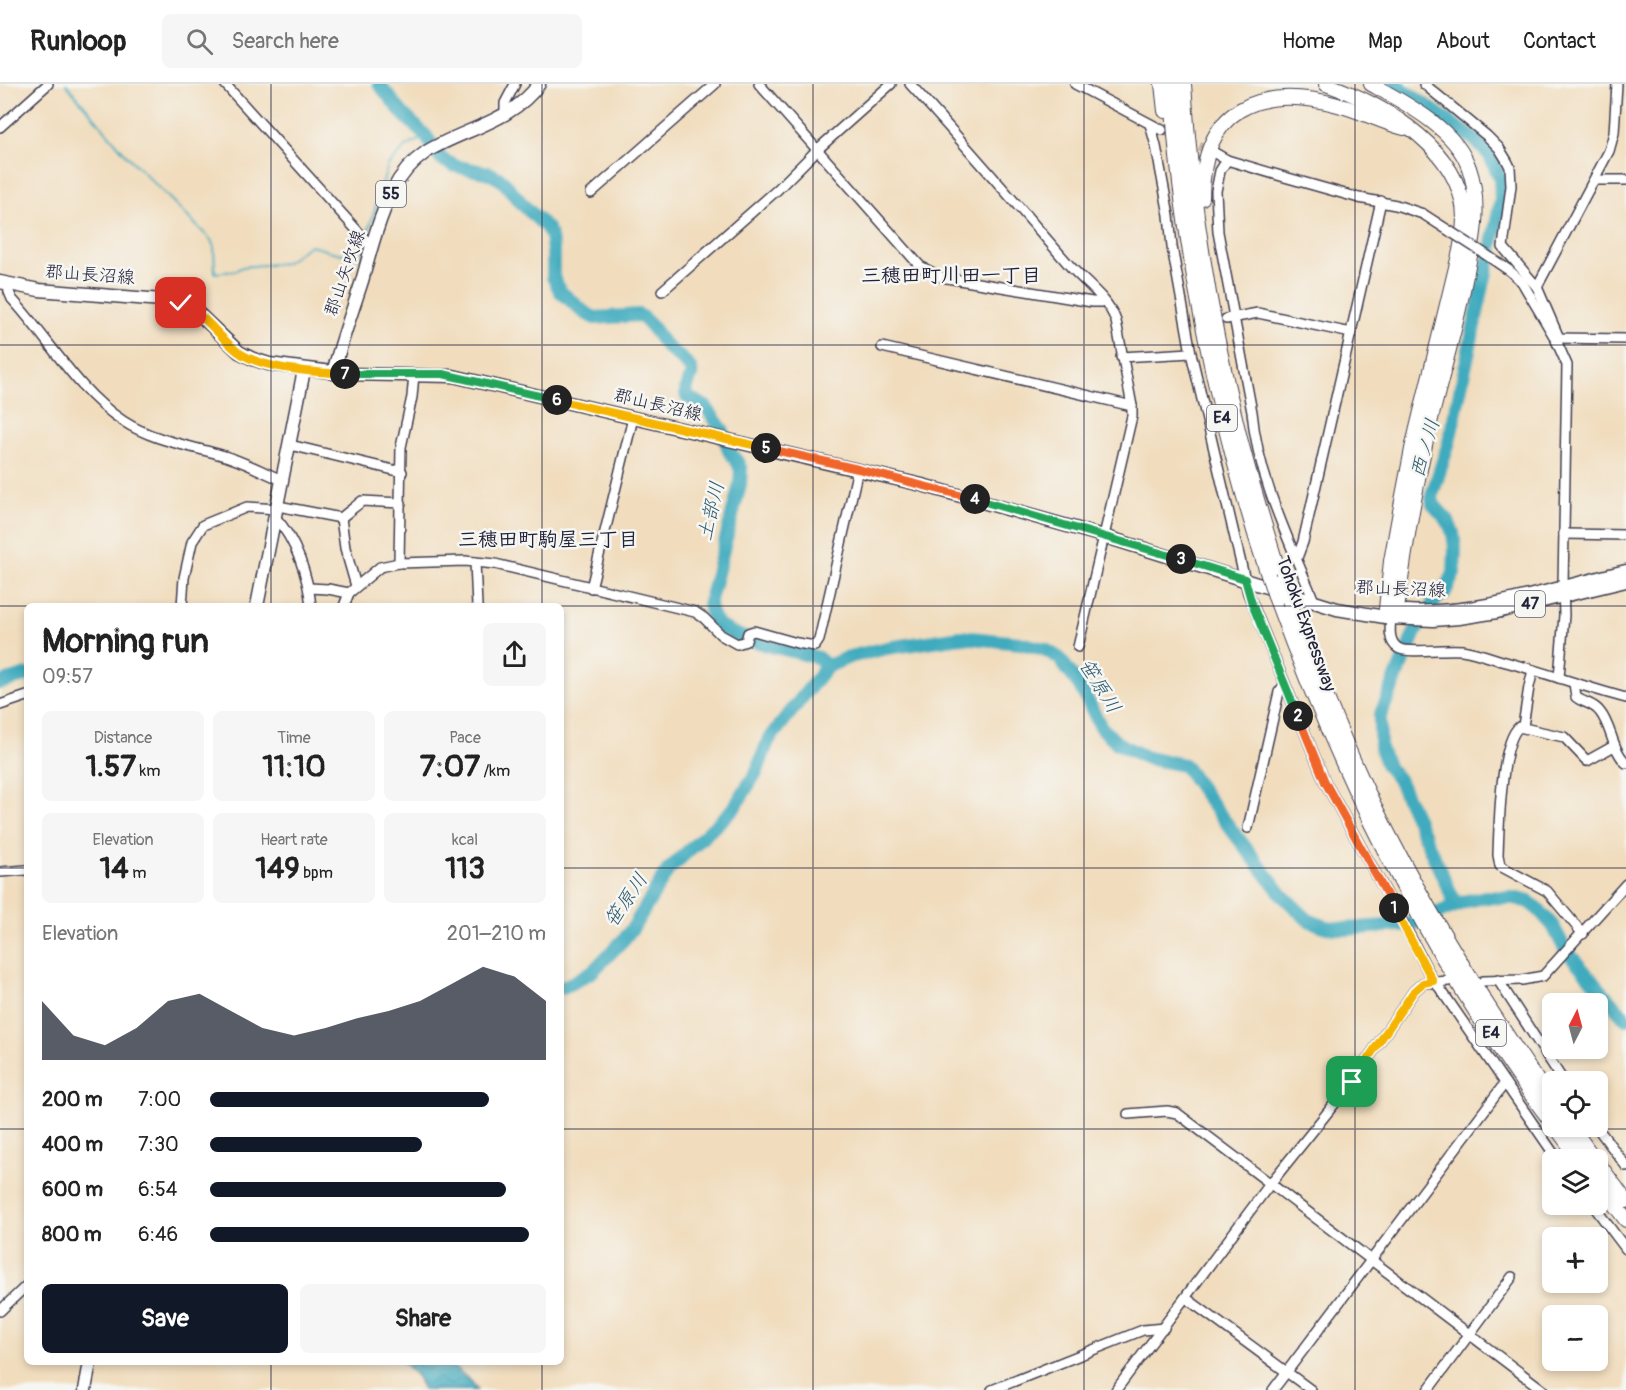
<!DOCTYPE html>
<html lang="en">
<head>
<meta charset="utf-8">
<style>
	body { margin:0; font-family:Pangolin,"Klee One",sans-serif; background:#f6f6f6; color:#222; height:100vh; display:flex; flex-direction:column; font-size:22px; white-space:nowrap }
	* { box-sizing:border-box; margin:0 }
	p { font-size:20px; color:#767676 }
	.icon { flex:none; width:33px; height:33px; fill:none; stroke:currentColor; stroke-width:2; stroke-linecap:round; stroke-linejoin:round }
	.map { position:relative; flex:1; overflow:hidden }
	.drawer { position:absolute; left:24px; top:519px; width:540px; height:762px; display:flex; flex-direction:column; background:#fff; border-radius:9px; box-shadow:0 3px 9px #0003 }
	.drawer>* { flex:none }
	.needle { width:39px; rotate:6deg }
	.controls { position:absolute; left:1542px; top:909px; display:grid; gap:12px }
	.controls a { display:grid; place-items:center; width:66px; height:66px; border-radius:9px; background:#fff; box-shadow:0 3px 9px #0003; font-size:30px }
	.pin { position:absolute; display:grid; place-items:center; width:51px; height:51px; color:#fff; margin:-26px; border-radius:12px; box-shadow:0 3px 9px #0006 }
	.km { position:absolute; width:30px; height:30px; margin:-15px; border-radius:50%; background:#222; color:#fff; font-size:16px; line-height:30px; text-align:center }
	.round { display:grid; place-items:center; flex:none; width:63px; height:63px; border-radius:9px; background:#f6f6f6 }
	.summary { display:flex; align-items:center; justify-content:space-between; height:102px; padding:0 18px }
	h1 { font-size:33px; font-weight:700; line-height:45px }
	.stats { display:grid; grid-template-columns:repeat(3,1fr); gap:9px; height:102px; padding:6px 18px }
	.stats div { display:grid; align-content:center; border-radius:9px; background:#f6f6f6; text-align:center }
	.stats b { font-size:30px; font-weight:700 }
	.stats small { font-size:16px; font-weight:400 }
	.stats p { font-size:16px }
	.chart { height:168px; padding:12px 18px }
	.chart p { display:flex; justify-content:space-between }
	.chart svg { width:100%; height:108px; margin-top:6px; fill:#111827; opacity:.7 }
	.cta { display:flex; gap:12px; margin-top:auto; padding:12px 18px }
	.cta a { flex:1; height:69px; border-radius:9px; background:#111827; color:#fff; font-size:24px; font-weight:700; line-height:69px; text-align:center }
	.cta a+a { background:#f6f6f6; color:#222 }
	ul { padding:0 18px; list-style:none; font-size:20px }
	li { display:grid; grid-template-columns:96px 72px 1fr; align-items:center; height:45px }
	li i { height:15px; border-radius:8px; background:#111827 }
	header { display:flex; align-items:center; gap:36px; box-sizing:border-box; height:84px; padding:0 30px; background:#fff; border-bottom:2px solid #e0e0e0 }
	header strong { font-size:28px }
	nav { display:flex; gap:33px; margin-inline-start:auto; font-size:21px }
	.search { width:420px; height:54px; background:#f6f6f6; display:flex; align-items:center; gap:15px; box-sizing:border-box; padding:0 21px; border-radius:9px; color:#767676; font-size:22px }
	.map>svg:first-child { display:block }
	.water { fill:url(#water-waves); stroke:#30667c; stroke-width:1.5 }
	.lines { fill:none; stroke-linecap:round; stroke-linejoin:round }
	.stream { stroke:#3fabbe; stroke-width:2 }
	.river { stroke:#3fabbe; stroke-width:14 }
	.minor-tunnel { stroke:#c8b8a4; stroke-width:9; stroke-dasharray:9 4.5; stroke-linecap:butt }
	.minor-casing { stroke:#413e4f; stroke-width:12 }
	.major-casing { stroke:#413e4f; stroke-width:15 }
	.highway-casing { stroke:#413e4f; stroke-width:16 }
	.minor { stroke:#fff; stroke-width:9 }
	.major { stroke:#fff; stroke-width:12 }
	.highway { stroke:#fff; stroke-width:14 }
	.minor-bridge-casing { stroke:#413e4f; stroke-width:12; stroke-linecap:butt }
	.highway-bridge-casing { stroke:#413e4f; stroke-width:16; stroke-linecap:butt }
	.minor-bridge { stroke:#fff; stroke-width:9 }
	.highway-bridge { stroke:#fff; stroke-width:14 }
	.split-1-casing { stroke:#fff; stroke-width:12 }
	.split-2-casing { stroke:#fff; stroke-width:12 }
	.split-3-casing { stroke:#fff; stroke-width:12 }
	.split-4-casing { stroke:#fff; stroke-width:12 }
	.split-5-casing { stroke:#fff; stroke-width:12 }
	.split-6-casing { stroke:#fff; stroke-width:12 }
	.split-7-casing { stroke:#fff; stroke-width:12 }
	.split-8-casing { stroke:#fff; stroke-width:12 }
	.split-1 { stroke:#f5b400; stroke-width:8 }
	.split-2 { stroke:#f0652b; stroke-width:8 }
	.split-3 { stroke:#22a559; stroke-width:8 }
	.split-4 { stroke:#22a559; stroke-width:8 }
	.split-5 { stroke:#f0652b; stroke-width:8 }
	.split-6 { stroke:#f5b400; stroke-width:8 }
	.split-7 { stroke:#22a559; stroke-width:8 }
	.split-8 { stroke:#f5b400; stroke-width:8 }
	.grid { fill:none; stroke:#22223b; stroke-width:1.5; stroke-opacity:0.55 }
	.labels { text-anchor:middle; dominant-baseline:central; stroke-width:5; stroke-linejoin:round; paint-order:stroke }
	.shield { fill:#f6f6f2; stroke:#626272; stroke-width:1.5 }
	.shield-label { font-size:16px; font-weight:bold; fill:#22223b }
	.street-label { font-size:18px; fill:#22223b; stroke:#f6f6f2 }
	.neighbourhood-label { font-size:20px; font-weight:bold; fill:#22223b; stroke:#f6f6f2 }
	.water-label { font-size:20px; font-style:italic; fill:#2e596f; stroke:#f6f6f2 }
</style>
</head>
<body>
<header>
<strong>Runloop</strong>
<div class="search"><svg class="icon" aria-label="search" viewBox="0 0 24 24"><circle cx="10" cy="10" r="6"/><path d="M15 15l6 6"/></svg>Search here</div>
<nav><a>Home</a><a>Map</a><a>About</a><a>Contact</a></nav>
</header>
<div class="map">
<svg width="1626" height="1306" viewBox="0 0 1626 1306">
	<defs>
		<pattern id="water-waves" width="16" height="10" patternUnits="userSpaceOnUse" patternTransform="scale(1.5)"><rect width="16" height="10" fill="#3fabbe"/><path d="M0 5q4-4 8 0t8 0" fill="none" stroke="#348b9c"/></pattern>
	</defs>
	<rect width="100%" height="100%" fill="#f6f6f2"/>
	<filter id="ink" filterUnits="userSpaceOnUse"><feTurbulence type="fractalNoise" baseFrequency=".0167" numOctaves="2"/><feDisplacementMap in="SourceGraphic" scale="12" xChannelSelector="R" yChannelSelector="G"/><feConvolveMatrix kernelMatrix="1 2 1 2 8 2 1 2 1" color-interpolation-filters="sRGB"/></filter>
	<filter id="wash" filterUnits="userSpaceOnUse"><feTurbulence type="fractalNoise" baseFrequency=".008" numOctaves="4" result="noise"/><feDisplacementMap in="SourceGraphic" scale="24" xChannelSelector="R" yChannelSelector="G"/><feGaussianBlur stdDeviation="1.35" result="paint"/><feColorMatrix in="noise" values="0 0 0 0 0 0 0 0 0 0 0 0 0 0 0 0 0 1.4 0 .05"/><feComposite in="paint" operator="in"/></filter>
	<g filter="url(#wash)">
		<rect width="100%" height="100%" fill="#f1ddbe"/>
		<polygon class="water" points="403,1278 448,1278 472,1298 477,1306 423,1306 417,1293"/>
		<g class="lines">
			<g class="stream">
				<polyline points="66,0 128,73 211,156 214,163 215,189 235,187 242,183 285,179 310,161 328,167 362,174 366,160"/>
				<polyline points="367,152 388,81 406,63 426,52"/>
			</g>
			<g class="river">
				<path d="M379 0 403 30 426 52 441 75 455 82 489 89 502 96 525 123 547 144 551 153 553 167V193L560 207 585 229 595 234 639 231C651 238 658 253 667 263 674 270 688 278 691 286 694 294 683 301 687 313L706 323 723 347 729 367 738 379 741 386 740 401 709 520C710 526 711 533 716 538 731 556 794 566 818 574L825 580 826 583"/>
				<polyline points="1395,0 1474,55 1489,70 1500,94 1501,117 1491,165 1449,358 1432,411 1433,420 1448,437 1453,449 1455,464 1454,489 1444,510 1437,514 1415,548 1380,632 1380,664 1387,682 1398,695 1456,821"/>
				<polyline points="0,599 27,591"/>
				<polyline points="561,904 574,898 593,887 624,855 634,842 668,786 734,724 757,687 768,657 826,583 849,573 887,564 961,553 1020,559 1044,565 1059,574 1080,602 1101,643 1117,659 1147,674 1184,681 1214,723 1283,812 1308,836 1326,843 1346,845 1412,840 1467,817 1485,813 1515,814 1529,818 1539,826 1553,842 1565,865 1626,935"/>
			</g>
		</g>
	</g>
	<g filter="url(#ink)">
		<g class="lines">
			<polyline class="minor-tunnel" points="1162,46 1213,68"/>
			<g class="minor-casing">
				<g id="minor">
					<polyline points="225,0 372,163"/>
					<polyline points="759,0 920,182 941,193 1092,218 1105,218"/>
					<path d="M910 0C965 60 1017 121 1070 182 1085 199 1108 214 1116 237L1132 322V332L1078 563"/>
					<polyline points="1075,0 1162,46"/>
					<polyline points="1424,0 1487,52 1499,64 1507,77 1510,83 1511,102 1503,163 1537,203 1559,254"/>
					<polyline points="505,30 505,19 515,0"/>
					<polyline points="1150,40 1156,62 1169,131 1172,163 1191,269 1248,509 1325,698 1411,854 1433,897 1439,903 1558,1076"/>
					<polyline points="0,43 48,0"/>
					<polyline points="1213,68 1227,76 1281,92 1359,114 1396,121 1423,130"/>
					<path d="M1227 76 1220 87 1216 107 1218 148 1252 328C1258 394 1289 456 1314 517"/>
					<polyline points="1595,96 1626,96"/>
					<polyline points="591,109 715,0"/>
					<polyline points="1479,166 1510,187 1522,198 1555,254 1567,281 1563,502 1564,531 1559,594"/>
					<path d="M8 201 9 208 12 215C49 255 77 307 123 337 152 356 186 361 218 370 242 376 260 387 282 396"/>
					<polyline points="1537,203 1609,67 1614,49 1617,0"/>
					<polyline points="662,207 777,106 818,65 891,0"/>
					<polyline points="1226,235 1258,229 1351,249"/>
					<polyline points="1555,254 1626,255"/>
					<polyline points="882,263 1132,322"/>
					<polyline points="1121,273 1191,269"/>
					<polyline points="290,361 402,388"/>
					<polyline points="278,422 341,434 345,464 356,502"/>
					<path d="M275 433C296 456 308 492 311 522"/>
					<path d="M341 434C348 428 355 423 362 417L401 419"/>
					<polyline points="1564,450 1626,451"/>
					<polyline points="1297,474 1303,458 1381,117"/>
					<polyline points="475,478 477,522"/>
					<polyline points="399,479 401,363 412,313 414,290"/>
					<polyline points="309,504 328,505 349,509"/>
					<polyline points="591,504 633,334"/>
					<polyline points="182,522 184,494 192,458 203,441 247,423 277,425"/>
					<polyline points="344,522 349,509 380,483 399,479 465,477 495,480 695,528 704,534 721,551 737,560 746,557 748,549 754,547 797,559 815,562 819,556 858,385"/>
					<path d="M1391 534C1390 543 1388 558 1398 564 1407 570 1448 564 1462 566 1475 568 1489 573 1502 577 1544 588 1584 603 1626 614"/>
					<path d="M1574 599 1576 613C1583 619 1594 619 1600 628 1612 643 1611 664 1626 679"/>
					<polyline points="0,621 27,612"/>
					<polyline points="1523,642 1529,603 1533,586"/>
					<polyline points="1248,744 1279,608 1285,600"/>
					<polyline points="0,788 27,786"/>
					<path d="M1583 850 1547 807 1500 782 1498 771C1499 745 1500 659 1519 643L1564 653 1587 677 1614 662"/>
					<polyline points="1498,896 1564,998"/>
					<polyline points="1483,897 1522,896 1543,892 1626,800"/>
					<polyline points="1128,1030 1167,1027 1177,1029 1543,1306"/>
					<polyline points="1596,1042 1626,1082"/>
					<polyline points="1592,1120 1626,1165"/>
					<polyline points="1186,1214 1311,1306"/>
					<polyline points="0,1227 27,1201"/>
					<polyline points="992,1306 1143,1246 1164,1244"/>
					<polyline points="1116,1306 1270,1100 1352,998 1414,907 1423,899 1449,897"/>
					<polyline points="1273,1306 1505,999"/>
					<polyline points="1428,1306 1512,1193"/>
				</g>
			</g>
			<g class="major-casing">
				<g id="major">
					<polyline points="0,198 39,206 174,217 186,221 197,228 239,268 253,275 269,280 347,290 453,292 922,401 1103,452 1337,525 1391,534 1433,536 1459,534 1497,528 1626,497"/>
					<path d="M333 289C341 258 352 228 362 197 370 168 379 133 393 106 401 90 412 78 426 68 463 45 512 38 539 0"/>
					<polyline points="257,522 304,286"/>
					<path d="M1407 527C1477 532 1558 503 1626 487"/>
					<polyline points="85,1306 90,1278"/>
				</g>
			</g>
			<g class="highway-casing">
				<g id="highway">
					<polyline points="1162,0 1165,27"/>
					<path d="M1172 0C1174 67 1184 134 1195 199 1213 299 1236 395 1268 491"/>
					<path d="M1184 0C1191 116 1210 233 1238 346 1250 396 1266 445 1281 495"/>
					<path d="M1326 0C1379 19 1448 57 1462 116 1466 133 1463 150 1460 167L1412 365 1401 422 1391 477 1386 525 1391 534 1397 526C1404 468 1414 412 1426 356 1438 302 1455 250 1465 196 1473 160 1482 121 1469 84 1456 45 1405 19 1371 0"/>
					<path d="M1202 114C1202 24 1258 0 1338 21 1361 27 1381 38 1404 44"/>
					<path d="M1276 515C1344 701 1433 879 1552 1039"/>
					<path d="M1290 519C1316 587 1342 655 1374 721 1425 825 1486 923 1552 1018"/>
					<polyline points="1555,1042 1580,1076"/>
					<polyline points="1571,1042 1595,1076"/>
					<polyline points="1598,1079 1626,1117"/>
					<polyline points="1598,1099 1626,1136"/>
				</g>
			</g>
			<use href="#minor" class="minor"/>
			<use href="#major" class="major"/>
			<use href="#highway" class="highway"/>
			<g class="minor-bridge-casing">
				<polyline id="minor-bridge" points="1423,130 1479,166"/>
			</g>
			<g class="highway-bridge-casing">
				<g id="highway-bridge">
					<polyline points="1268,491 1276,515"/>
					<polyline points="1281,495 1290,519"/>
				</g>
			</g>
			<use href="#minor-bridge" class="minor-bridge"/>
			<use href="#highway-bridge" class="highway-bridge"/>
		</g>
	</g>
	<g class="lines" filter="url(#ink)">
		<g class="split-1-casing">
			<polyline id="split-1" points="1352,998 1414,907 1423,899 1433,897 1394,824"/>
		</g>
		<g class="split-2-casing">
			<polyline id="split-2" points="1298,632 1325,698 1394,824"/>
		</g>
		<g class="split-3-casing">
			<polyline id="split-3" points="1181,475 1245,495 1252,520 1298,632"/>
		</g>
		<g class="split-4-casing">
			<polyline id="split-4" points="975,415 1181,475"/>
		</g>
		<g class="split-5-casing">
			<polyline id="split-5" points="766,364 858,385 975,415"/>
		</g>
		<g class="split-6-casing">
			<polyline id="split-6" points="557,316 766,364"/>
		</g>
		<g class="split-7-casing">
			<polyline id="split-7" points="345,290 443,290 557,316"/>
		</g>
		<g class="split-8-casing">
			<path id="split-8" d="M181 219C204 229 217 251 237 267 262 286 315 288 345 290"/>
		</g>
		<use href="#split-1" class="split-1"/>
		<use href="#split-2" class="split-2"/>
		<use href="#split-3" class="split-3"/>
		<use href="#split-4" class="split-4"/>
		<use href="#split-5" class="split-5"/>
		<use href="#split-6" class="split-6"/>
		<use href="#split-7" class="split-7"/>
		<use href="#split-8" class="split-8"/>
	</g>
	<path class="grid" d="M271 0V522M542 0V522M813 0V1306M1084 0V1306M1355 0V1306M0 261H1626M0 522H27M561 522H1626M0 784H27M561 784H1626M0 1045H27M561 1045H1626M271 1278V1306M542 1278V1306"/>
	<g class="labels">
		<g class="shield">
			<rect x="376" y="97" width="30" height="26" rx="4.5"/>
			<rect x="1207" y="321" width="30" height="26" rx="4.5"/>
			<rect x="1515" y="507" width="30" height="26" rx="4.5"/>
			<rect x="1476" y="936" width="30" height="26" rx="4.5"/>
		</g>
		<g class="shield-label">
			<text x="391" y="110">55</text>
			<text x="1222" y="334">E4</text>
			<text x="1530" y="520">47</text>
			<text x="1491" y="949">E4</text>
		</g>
		<g class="street-label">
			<text transform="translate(345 189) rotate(-71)">郡山矢吹線</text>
			<text transform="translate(90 191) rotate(4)">郡山長沼線</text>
			<text transform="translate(658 321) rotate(13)">郡山長沼線</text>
			<text transform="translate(1401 505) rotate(2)">郡山長沼線</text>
			<text transform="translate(1306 540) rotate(70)">Tohoku Expressway</text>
		</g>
		<g class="neighbourhood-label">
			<text x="951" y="191">三穂田町川田一丁目</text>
			<text x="548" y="455">三穂田町駒屋三丁目</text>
		</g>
		<g class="water-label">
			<text transform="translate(1425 364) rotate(-74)">西ノ川</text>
			<text transform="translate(711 427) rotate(-77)">土部川</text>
			<text transform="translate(1100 602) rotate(58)">笹原川</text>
			<text transform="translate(626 816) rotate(-56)">笹原川</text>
		</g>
	</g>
</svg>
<div class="controls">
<a><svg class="needle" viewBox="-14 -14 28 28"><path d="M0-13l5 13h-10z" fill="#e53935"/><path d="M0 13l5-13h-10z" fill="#767676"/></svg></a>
<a><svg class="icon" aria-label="locate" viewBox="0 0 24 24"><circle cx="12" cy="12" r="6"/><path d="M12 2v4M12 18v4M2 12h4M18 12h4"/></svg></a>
<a><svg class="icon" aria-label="layers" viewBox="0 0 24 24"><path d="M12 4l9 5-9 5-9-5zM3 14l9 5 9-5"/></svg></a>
<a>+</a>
<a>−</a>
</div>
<div class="pin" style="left:1352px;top:998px;background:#1e9e55"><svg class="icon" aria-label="arrive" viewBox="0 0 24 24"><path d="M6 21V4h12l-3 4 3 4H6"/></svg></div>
<div class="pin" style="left:181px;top:219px;background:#d93025"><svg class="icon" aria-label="check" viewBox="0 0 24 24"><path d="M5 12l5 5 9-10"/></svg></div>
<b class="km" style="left:1394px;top:824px">1</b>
<b class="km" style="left:1298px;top:632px">2</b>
<b class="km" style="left:1181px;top:475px">3</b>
<b class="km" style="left:975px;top:415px">4</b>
<b class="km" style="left:766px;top:364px">5</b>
<b class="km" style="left:557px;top:316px">6</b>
<b class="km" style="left:345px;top:290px">7</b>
<section class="drawer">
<div class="summary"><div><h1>Morning run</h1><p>09:57</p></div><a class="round"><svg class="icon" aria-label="share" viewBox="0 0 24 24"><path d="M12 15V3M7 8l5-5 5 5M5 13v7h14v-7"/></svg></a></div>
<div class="stats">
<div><p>Distance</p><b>1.57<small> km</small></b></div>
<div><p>Time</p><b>11:10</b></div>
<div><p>Pace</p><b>7:07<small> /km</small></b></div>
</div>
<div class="stats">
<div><p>Elevation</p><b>14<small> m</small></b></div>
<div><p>Heart rate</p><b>149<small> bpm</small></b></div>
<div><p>kcal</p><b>113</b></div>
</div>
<div class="chart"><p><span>Elevation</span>201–210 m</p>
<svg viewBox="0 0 160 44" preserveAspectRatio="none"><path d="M0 44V20L10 34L20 38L30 31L40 20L50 17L60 24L70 31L80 34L90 31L100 27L110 24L120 20L130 13L140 6L150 10L160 20V44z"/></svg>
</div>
<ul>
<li><b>200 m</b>7:00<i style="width:83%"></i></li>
<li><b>400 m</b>7:30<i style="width:63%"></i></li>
<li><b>600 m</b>6:54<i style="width:88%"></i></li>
<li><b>800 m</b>6:46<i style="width:95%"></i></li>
</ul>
<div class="cta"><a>Save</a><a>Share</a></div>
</section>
</div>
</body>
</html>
